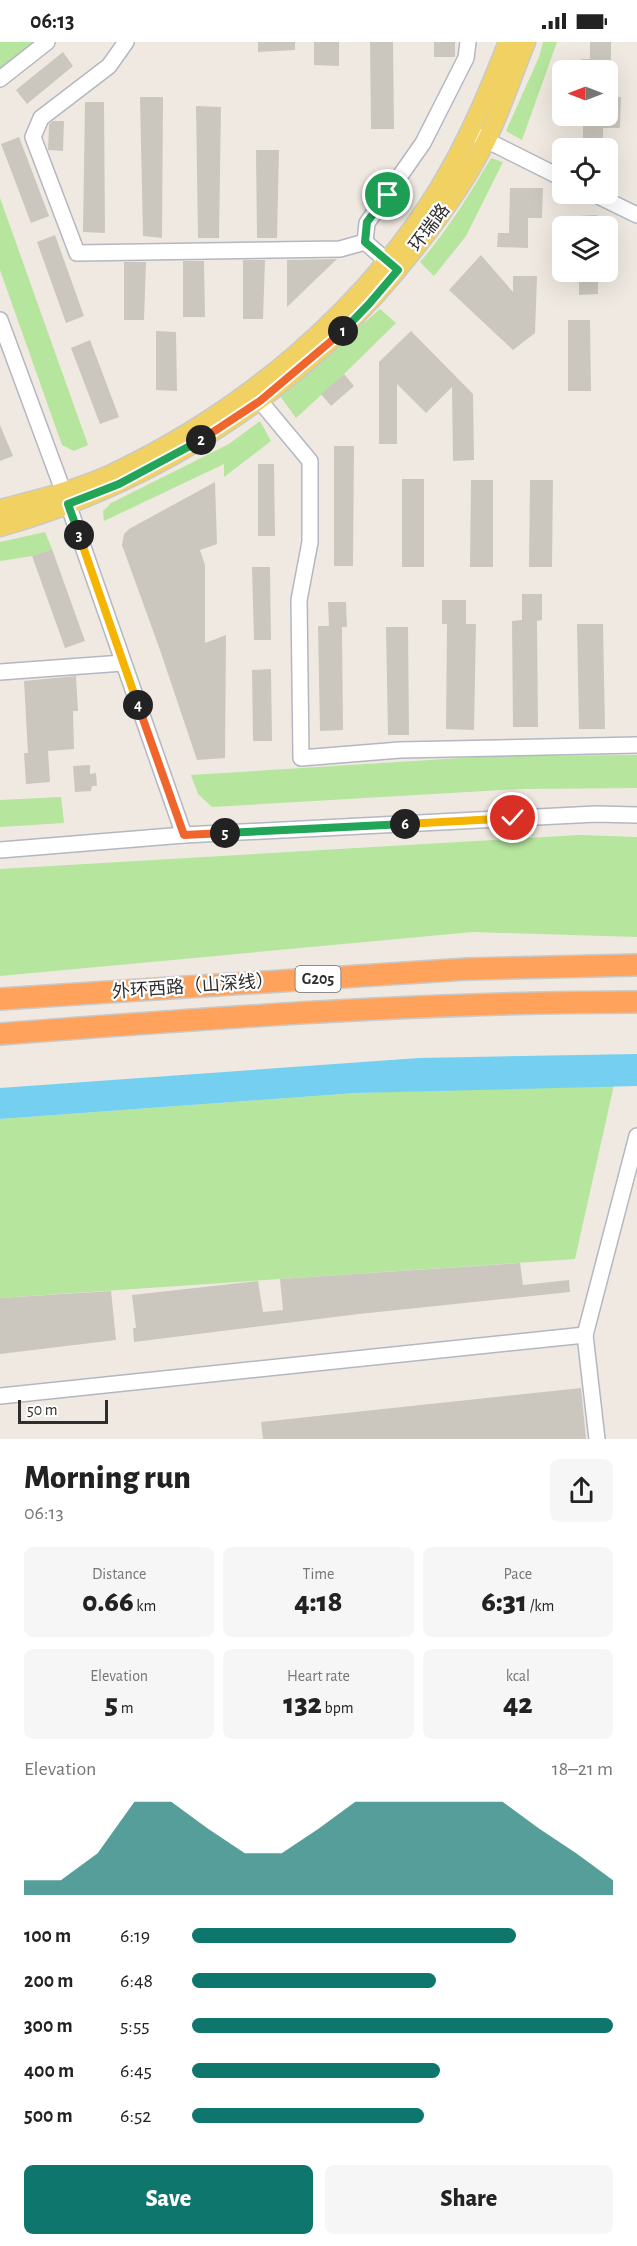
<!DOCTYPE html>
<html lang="en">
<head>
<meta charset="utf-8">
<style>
	body { margin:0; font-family:"Alegreya Sans","Noto Sans SC",sans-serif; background:#f6f6f6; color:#222; height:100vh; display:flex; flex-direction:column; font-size:22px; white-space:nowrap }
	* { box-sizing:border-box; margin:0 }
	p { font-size:20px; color:#767676 }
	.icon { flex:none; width:33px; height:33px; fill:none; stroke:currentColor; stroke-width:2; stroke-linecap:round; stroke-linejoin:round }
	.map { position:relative; height:1397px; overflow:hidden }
	.side { display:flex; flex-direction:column; background:#fff; flex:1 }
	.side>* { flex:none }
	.needle { width:39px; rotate:270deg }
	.controls { position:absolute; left:552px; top:18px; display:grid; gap:12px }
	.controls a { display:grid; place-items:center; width:66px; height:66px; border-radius:9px; background:#fff; box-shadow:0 6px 24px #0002; font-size:30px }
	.scale { position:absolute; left:18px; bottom:15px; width:90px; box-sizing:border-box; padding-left:6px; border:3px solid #2e2e2e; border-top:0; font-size:16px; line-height:21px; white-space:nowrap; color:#2e2e2e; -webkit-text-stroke:4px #fff; paint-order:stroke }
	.pin { position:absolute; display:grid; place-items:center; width:51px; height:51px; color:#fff; margin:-26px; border:3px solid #fff; border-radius:50%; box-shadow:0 2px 6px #0007 }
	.km { position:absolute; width:30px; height:30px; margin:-15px; border-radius:50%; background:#222; color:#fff; font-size:16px; line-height:30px; text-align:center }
	.round { display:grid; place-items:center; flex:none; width:63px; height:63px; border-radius:9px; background:#f6f6f6 }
	.summary { display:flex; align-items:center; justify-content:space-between; height:102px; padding:0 24px }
	h1 { font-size:33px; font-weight:800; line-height:45px }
	.figures { display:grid; grid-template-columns:repeat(3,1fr); gap:9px; height:102px; padding:6px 24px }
	.figures div { display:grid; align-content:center; border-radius:9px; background:#f6f6f6; text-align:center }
	.figures b { font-size:30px; font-weight:800 }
	.figures small { font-size:16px; font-weight:400 }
	.figures p { font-size:16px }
	.chart { height:168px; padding:12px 24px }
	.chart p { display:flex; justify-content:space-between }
	.chart svg { width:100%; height:108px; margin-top:6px; fill:#0f766e; opacity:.7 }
	.primary-button { display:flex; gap:12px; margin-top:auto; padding:12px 24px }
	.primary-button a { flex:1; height:69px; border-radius:9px; background:#0f766e; color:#fff; font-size:24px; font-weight:800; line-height:69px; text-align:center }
	.primary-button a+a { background:#f6f6f6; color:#222 }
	ul { padding:0 24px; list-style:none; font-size:20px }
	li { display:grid; grid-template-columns:96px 72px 1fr; align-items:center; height:45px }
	li i { height:15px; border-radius:8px; background:#0f766e }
	.status { display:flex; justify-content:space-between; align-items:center; height:42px; padding:0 30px; background:#fff; direction:ltr }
	.status svg { height:16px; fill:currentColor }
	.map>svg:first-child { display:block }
	.green { fill:#b6e59e }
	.water { fill:#75cff0 }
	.building { fill:#cbc7bf }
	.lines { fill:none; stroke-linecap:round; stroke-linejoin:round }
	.minor-casing { stroke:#b4b7c1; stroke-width:18 }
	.major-casing { stroke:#c9c9c9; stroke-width:21 }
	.highway-casing { stroke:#c9c9c9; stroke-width:24 }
	.minor { stroke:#fff; stroke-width:15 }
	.major { stroke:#f2d163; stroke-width:18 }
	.highway { stroke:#ffa35c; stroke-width:21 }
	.split-1-casing { stroke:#fff; stroke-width:12 }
	.split-2-casing { stroke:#fff; stroke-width:12 }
	.split-3-casing { stroke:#fff; stroke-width:12 }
	.split-4-casing { stroke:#fff; stroke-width:12 }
	.split-5-casing { stroke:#fff; stroke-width:12 }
	.split-6-casing { stroke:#fff; stroke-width:12 }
	.split-7-casing { stroke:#fff; stroke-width:12 }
	.split-1 { stroke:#22a559; stroke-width:8 }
	.split-2 { stroke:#f0652b; stroke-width:8 }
	.split-3 { stroke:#22a559; stroke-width:8 }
	.split-4 { stroke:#f5b400; stroke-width:8 }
	.split-5 { stroke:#f0652b; stroke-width:8 }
	.split-6 { stroke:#22a559; stroke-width:8 }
	.split-7 { stroke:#f5b400; stroke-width:8 }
	.labels { text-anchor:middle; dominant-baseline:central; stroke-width:4.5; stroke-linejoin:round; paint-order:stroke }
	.shield { fill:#fff; stroke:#6d6d6d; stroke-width:1.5 }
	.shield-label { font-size:16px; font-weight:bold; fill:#2e2e2e }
	.street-label { font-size:18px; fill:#2e2e2e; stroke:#fff }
</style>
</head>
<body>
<div class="status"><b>06:13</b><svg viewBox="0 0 49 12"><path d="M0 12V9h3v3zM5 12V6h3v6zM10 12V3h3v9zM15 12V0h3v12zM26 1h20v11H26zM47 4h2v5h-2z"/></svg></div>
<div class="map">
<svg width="637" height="1397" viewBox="0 0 637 1397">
	<rect width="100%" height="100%" fill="#efe9e1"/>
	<g class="green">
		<polygon points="0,0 47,0 0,37"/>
		<polygon points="543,0 557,0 522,98 506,89 539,15"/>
		<path d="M491 116 503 120 466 194 434 234 420 220C448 188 469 153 491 116Z"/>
		<polygon points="0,156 88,403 74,409 62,403 0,228"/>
		<polygon points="380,267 396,281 344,332 296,376 280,354"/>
		<polygon points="260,379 271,399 224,435 224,422 104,479 103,469 111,461 229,402"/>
		<polygon points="45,490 52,507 32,514 0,519 0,500"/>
		<polygon points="637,713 637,746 520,747 212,765 198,752 191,733 493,714"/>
		<polygon points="61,755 64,781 0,785 0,758"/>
		<polygon points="579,793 637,795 637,895 473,890 0,934 0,827"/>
		<polygon points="614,1043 575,1217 0,1256 0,1077 356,1051"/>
	</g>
	<polygon class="water" points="637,1012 637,1044 356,1051 0,1077 0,1046 419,1016"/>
	<g class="building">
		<polygon points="258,0 295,0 295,8 258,10"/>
		<polygon points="314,0 339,0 339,24 314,23"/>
		<polygon points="370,0 393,0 394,87 371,87"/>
		<rect x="434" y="0" width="21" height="15"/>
		<polygon points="590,0 611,0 611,29 581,28 581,17 590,17"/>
		<polygon points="63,10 73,24 27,62 16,48"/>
		<polygon points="140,55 163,55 162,196 143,194"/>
		<polygon points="608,55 621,55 620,86 603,86 603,106 574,106 574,97 583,97 583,78 595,78 595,74 608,74"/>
		<polygon points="85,60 104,60 105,191 83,190"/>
		<polygon points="196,64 221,65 219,196 198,196"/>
		<polygon points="53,79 64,79 63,109 48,108 49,82"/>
		<polygon points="19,95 49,174 31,181 1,102"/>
		<polygon points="256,108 279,108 277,196 257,196"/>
		<polygon points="510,146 543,146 542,176 528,176 528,206 497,205 498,191 509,191"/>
		<polygon points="597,173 597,184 578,184 578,174"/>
		<polygon points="55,193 84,274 66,281 37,200"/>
		<polygon points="481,213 513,250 513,234 537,234 535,291 513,308 449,248"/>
		<polygon points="337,217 287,265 287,218"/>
		<polygon points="243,218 265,218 263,277 243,277"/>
		<polygon points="183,219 204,219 205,275 183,275"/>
		<polygon points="124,220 146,220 144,278 124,278"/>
		<polygon points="579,230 598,230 598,252 579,253"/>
		<polygon points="568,278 590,278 591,349 568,349"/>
		<polygon points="156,289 176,290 177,349 156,348"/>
		<polygon points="411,289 473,352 474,418 453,419 452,345 426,371 397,342 397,402 379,402 379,320"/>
		<polygon points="90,298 119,375 100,382 71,306"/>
		<polygon points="344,332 354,344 331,364 321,352"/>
		<polygon points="0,383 13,414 0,419"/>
		<polygon points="334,404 354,404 353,524 334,524"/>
		<polygon points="258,422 274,422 275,494 258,494"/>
		<rect x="402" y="437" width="22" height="88"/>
		<polygon points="471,438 493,438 493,525 470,525"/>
		<polygon points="530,438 553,438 552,525 529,525"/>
		<polygon points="215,440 217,502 200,508 205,523 205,601 226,593 225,716 197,718 160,608 122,503 124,492 129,487"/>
		<polygon points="52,507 85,599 65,606 32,514"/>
		<polygon points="252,525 270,525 271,598 254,598"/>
		<polygon points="522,552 542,552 542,578 537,579 538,685 513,685 512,579 522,578"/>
		<polygon points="442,558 466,558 466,582 476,582 474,688 446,687 447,582 442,582"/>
		<polygon points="328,560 346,560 347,585 342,585 343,688 320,689 318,584 329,584"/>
		<polygon points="577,582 603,582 605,687 579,687"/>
		<polygon points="386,585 408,585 409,693 388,693"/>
		<polygon points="271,627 272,699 253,699 252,628"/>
		<polygon points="76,634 78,669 73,669 74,707 48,709 50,740 26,742 24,711 28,711 24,639"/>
		<polygon points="90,723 90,732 96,731 97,744 92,744 91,749 75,750 73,724"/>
		<polygon points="520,1221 523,1243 569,1238 570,1250 359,1272 134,1300 133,1286 136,1286 132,1253 258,1239 263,1270 283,1268 280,1237"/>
		<polygon points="111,1249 116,1298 0,1312 0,1256"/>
		<polygon points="581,1346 586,1397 263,1397 261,1380"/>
	</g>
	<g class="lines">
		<g class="minor-casing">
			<g id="minor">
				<polyline points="126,0 109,24 41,76 33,95 77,211 340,207 365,200"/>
				<polyline points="0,37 47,0"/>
				<polyline points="470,90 562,136"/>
				<polyline points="594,152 637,173"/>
				<polyline points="365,200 367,181 423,101 466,16 468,0"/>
				<polyline points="365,200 396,227"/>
				<polyline points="0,278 68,462 184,793"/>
				<polyline points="260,359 310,419 310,500 299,558 301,716 400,708 637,703"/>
				<polyline points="0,630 123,621"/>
				<polyline points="0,808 184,793 596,772 637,773"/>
				<polyline points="0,1354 585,1293"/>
				<polyline points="597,1397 585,1293 637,1094"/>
			</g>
		</g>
		<g class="major-casing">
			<g id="major">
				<path d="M0 467C36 458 75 448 109 433 240 372 361 272 438 148 467 101 488 51 508 0"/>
				<path d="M0 485C163 439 307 343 412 210 440 175 467 138 487 97 502 66 513 32 526 0"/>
			</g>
		</g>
		<g class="highway-casing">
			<g id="highway">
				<polyline points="0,957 467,927 637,923"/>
				<path d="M0 992C212 976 424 960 637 960"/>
			</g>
		</g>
		<use href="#minor" class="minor"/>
		<use href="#major" class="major"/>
		<use href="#highway" class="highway"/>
	</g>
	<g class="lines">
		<g class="split-1-casing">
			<polyline id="split-1" points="343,289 369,262 398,228 365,200 367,180 388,153"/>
		</g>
		<g class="split-2-casing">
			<polyline id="split-2" points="201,398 260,359 343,289"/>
		</g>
		<g class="split-3-casing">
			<polyline id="split-3" points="79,493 68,462 119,442 201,398"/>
		</g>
		<g class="split-4-casing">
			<polyline id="split-4" points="79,493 138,663"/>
		</g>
		<g class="split-5-casing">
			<polyline id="split-5" points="138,663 184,793 225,791"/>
		</g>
		<g class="split-6-casing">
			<polyline id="split-6" points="225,791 405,782"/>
		</g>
		<g class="split-7-casing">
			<polyline id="split-7" points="405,782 513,776"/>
		</g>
		<use href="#split-1" class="split-1"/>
		<use href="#split-2" class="split-2"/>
		<use href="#split-3" class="split-3"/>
		<use href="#split-4" class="split-4"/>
		<use href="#split-5" class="split-5"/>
		<use href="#split-6" class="split-6"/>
		<use href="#split-7" class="split-7"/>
	</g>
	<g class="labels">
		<rect class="shield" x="295.5" y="924" width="45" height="26" rx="4.5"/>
		<g class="shield-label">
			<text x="318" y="937">G205</text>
		</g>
		<g class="street-label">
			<text transform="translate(430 186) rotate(-53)">环瑞路</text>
			<text transform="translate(193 945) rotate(-4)">外环西路（山深线）</text>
		</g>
	</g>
</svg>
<div class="controls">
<a><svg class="needle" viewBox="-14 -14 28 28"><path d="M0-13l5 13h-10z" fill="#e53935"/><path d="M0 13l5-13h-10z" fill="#767676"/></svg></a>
<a><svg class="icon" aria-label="locate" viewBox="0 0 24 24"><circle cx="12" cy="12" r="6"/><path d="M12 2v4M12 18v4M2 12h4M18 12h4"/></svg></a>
<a><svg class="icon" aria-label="layers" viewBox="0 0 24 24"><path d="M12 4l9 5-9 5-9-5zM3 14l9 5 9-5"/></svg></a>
</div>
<div class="scale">50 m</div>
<div class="pin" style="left:388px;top:153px;background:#1e9e55"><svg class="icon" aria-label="arrive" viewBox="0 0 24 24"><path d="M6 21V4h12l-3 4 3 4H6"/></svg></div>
<div class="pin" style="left:513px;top:776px;background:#d93025"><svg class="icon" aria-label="check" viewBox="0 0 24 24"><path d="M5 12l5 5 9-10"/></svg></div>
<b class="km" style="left:343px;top:289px">1</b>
<b class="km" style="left:201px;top:398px">2</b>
<b class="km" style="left:79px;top:493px">3</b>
<b class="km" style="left:138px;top:663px">4</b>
<b class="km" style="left:225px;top:791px">5</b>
<b class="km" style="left:405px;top:782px">6</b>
</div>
<section class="side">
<div class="summary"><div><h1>Morning run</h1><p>06:13</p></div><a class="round"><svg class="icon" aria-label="share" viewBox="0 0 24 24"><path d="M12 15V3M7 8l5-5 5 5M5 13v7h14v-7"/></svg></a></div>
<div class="figures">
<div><p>Distance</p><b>0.66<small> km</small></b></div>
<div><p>Time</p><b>4:18</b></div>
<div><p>Pace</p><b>6:31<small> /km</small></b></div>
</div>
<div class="figures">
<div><p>Elevation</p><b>5<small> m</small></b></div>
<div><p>Heart rate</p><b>132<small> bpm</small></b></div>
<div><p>kcal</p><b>42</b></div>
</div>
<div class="chart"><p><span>Elevation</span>18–21 m</p>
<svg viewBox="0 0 160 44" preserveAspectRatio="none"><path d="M0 44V38L10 38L20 27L30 6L40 6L50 17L60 27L70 27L80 17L90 6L100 6L110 6L120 6L130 6L140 17L150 27L160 38V44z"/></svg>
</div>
<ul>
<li><b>100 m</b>6:19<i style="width:77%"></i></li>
<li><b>200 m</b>6:48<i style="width:58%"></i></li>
<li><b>300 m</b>5:55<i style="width:100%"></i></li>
<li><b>400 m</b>6:45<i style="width:59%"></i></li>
<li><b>500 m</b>6:52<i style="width:55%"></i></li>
</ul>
<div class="primary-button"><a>Save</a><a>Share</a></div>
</section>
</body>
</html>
